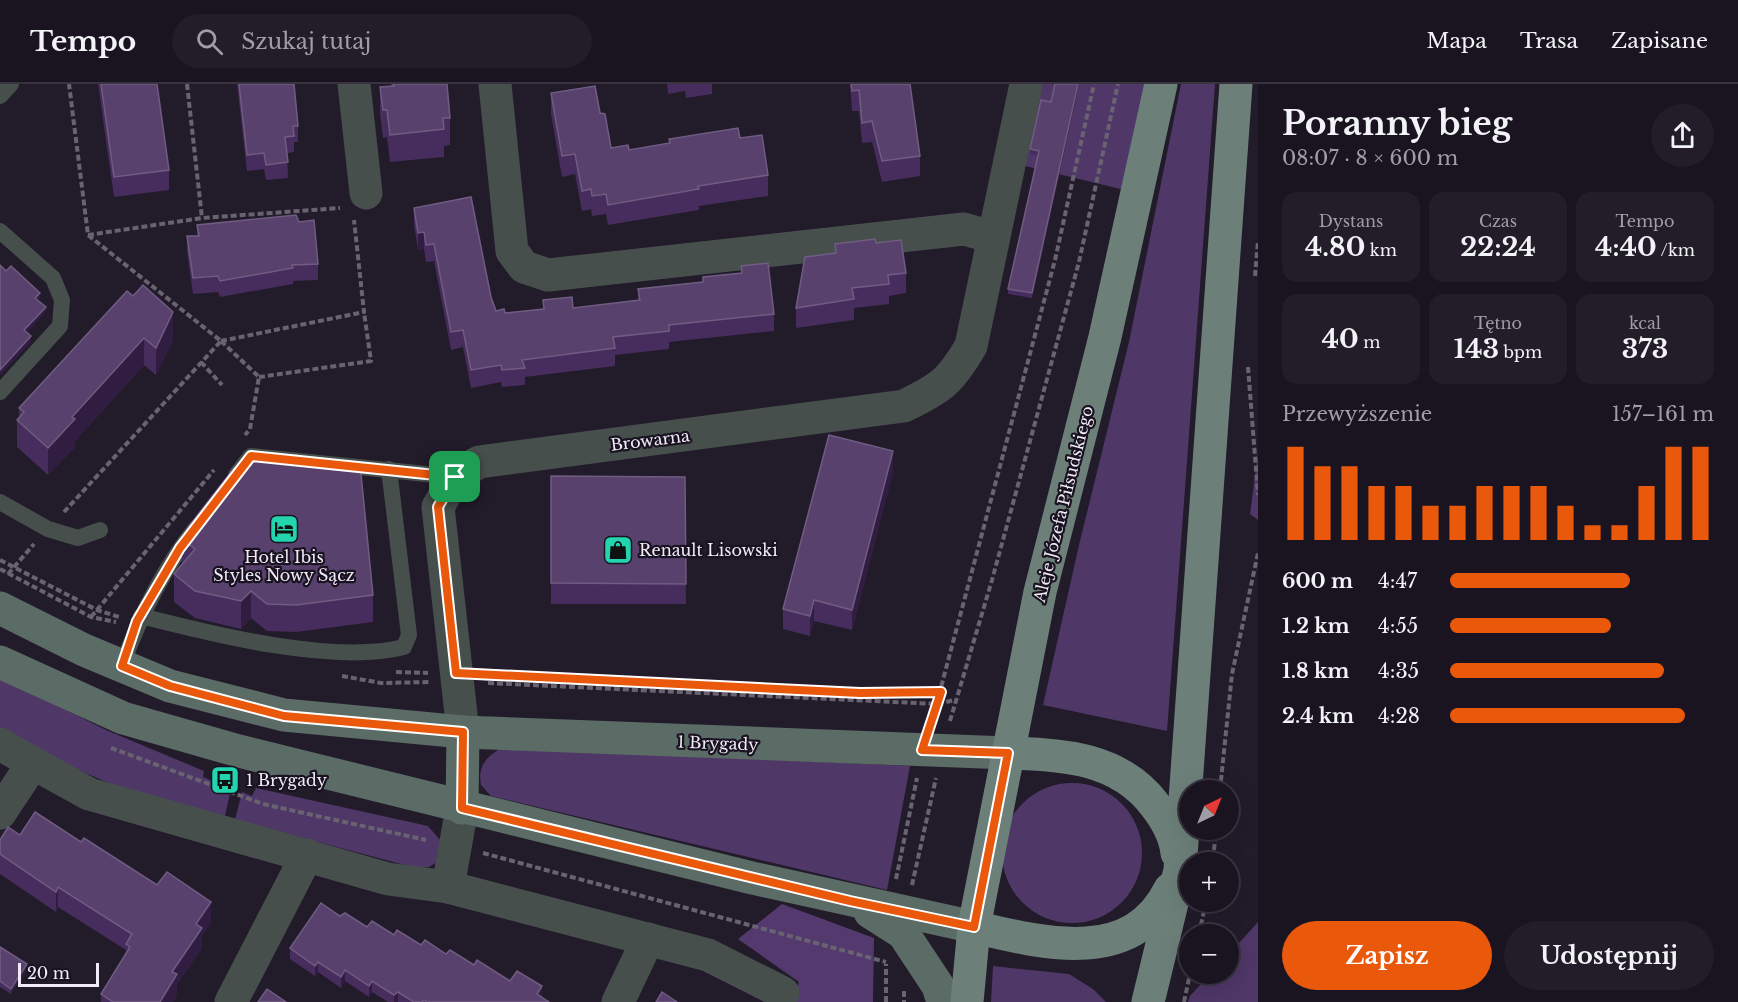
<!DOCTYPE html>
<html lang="pl">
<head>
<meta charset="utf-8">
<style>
	body { margin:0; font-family:"Libre Baskerville",serif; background:#231d29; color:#f1f3f6; height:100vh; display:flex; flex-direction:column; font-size:22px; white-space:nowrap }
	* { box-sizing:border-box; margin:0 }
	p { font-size:20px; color:#9f9ea5 }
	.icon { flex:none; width:33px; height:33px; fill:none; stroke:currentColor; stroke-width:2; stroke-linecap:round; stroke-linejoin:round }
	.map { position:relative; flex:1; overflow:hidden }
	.details { display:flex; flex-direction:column; background:#1a1420; width:480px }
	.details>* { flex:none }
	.needle { width:39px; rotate:43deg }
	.controls { position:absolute; left:1179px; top:696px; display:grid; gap:12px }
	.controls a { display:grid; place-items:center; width:60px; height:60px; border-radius:50%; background:#1a1420; box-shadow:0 6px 24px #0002,0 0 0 2px #38333e; font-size:30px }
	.scale { position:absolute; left:18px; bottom:15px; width:81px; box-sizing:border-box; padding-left:6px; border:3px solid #f0ebf6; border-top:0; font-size:16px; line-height:21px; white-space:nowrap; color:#f0ebf6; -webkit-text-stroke:4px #191220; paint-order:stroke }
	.pin { position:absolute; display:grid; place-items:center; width:51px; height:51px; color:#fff; margin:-26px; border-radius:12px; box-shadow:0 3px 9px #0006 }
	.round { display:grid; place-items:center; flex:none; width:63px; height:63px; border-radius:32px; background:#231d29 }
	.head { display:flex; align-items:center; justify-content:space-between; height:102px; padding:0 24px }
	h1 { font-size:33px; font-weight:700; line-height:45px }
	.metrics { display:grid; grid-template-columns:repeat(3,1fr); gap:9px; height:102px; padding:6px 24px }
	.metrics div { display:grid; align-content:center; border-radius:15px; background:#231d29; text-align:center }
	.metrics b { font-size:26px; font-weight:700 }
	.metrics small { font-size:16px; font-weight:400 }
	.metrics p { font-size:16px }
	.chart { height:168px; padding:12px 24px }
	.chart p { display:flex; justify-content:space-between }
	.chart svg { width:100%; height:108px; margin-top:6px; stroke:#ea580c; stroke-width:6 }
	.cta { display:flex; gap:12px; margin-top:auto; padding:12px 24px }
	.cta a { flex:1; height:69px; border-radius:36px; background:#ea580c; color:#fff; font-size:24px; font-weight:700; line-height:69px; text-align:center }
	.cta a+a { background:#231d29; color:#f1f3f6 }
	ul { padding:0 24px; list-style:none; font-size:20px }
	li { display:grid; grid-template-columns:96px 72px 1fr; align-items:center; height:45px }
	li i { height:15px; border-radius:8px; background:#ea580c }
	header { display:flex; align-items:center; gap:36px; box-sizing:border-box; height:84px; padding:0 30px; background:#1a1420; border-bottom:2px solid #38333e }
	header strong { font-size:28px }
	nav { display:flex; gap:33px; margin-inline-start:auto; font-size:21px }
	.search { width:420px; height:54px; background:#231d29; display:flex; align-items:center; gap:15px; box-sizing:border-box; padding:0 21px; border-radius:33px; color:#9f9ea5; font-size:22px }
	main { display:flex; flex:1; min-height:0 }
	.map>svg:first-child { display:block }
	.green { fill:#4f3768 }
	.forest { fill:#53396e }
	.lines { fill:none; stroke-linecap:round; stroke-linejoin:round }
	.path { stroke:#696371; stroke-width:4; stroke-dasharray:6 3; stroke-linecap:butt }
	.lane { stroke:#464f4c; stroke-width:16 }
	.street { stroke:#464f4c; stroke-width:33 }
	.secondary { stroke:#5b6b65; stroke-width:33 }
	.primary { stroke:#6c8079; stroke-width:33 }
	.wall { fill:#462d5d }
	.shaded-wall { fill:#301d41 }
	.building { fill:#58426d; stroke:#705c82; stroke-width:1.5 }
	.route-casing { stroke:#fff; stroke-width:12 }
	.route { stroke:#ea580c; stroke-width:8 }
	.labels { text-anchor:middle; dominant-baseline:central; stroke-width:4.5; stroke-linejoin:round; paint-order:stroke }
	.street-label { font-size:16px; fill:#f0ebf6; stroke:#191220 }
	.poi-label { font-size:16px; fill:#f0ebf6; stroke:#191220; text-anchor:start }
</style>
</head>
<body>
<header>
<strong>Tempo</strong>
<div class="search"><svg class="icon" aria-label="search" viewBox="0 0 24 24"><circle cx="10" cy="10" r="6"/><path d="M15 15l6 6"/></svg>Szukaj tutaj</div>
<nav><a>Mapa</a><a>Trasa</a><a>Zapisane</a></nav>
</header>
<main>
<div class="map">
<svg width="1258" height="918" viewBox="0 0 1258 918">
	<rect width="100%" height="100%" fill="#221b2a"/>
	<g class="green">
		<polygon points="1026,0 1150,0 1137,109 1009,78"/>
		<polygon points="1181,0 1215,0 1167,647 1043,621 1079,461 1129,258"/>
		<polygon points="1258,369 1258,436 1250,430"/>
		<polygon points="0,593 106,646 204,687 203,693 231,705 224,736 137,711 76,685 0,643"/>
		<path d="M504 663 910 682 887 806 491 712 481 701C477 682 487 671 504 663Z"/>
		<circle cx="1072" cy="769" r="70"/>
		<polygon points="256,704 428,742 440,756 440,776 429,783 416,784 235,736 242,708 252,712"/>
		<polygon points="1258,838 1258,918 1188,918 1190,912 1210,890 1228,890 1229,870"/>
		<polygon points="993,882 1069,890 1093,905 1106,918 991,918"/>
	</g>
	<polygon class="forest" points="782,820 874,854 873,918 792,918 799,898 738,855"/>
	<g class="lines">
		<g class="path">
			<polyline points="187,0 202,134"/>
			<polyline points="88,151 202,134 340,124"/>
			<polyline points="1255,192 1258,157"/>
			<polyline points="221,257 364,228 354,136"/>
			<polyline points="221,257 259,293 250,345 245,351"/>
			<polyline points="201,278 222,301"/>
			<polyline points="1248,283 1258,411"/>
			<polyline points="259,293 371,277 364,228"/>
			<polyline points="64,428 221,257 88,151 69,0"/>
			<polyline points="0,476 97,526 119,533"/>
			<polyline points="0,485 91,533 116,538"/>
			<polyline points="8,490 34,460"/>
			<polyline points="91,533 214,386"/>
			<polyline points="396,588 428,589"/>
			<polyline points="486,591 860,609 941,608"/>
			<polyline points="342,592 381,599 430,598"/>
			<polyline points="488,599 938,620 954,616"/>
			<polyline points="932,637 1055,176 1094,0"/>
			<polyline points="950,637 992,496 1079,178 1118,0"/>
			<polyline points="111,664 263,720 426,756"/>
			<polyline points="1220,706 1232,590 1258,469"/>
			<polyline points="1214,766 1216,746"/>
			<polyline points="483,769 886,878"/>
			<polyline points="896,795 917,694"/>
			<polyline points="912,801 936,694"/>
			<polyline points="1199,850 1206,818"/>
			<polyline points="904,907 904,918"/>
			<polyline points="886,918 886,880"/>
			<polyline points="1184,918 1190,890"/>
		</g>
		<g class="lane">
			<polyline points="0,12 11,0"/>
			<polyline points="0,147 53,194 62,216 60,242 0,308"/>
			<polyline points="236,391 251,372 455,393"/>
			<polyline points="0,418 48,445 78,454 100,446"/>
			<path d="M141 532C212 550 333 581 404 563L409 551 389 385"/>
			<path d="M122 582C140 532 162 486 195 445"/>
		</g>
		<g class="street">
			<polyline points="354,0 366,109"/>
			<polyline points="495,0 512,167 524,183 548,191 964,145 992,153"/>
			<path d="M463 648 438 423 455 393 479 378 904 322C941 304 950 298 971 262L1026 0"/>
			<polyline points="0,660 33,679"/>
			<polyline points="0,729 33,679 89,710 388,795 448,803 462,724"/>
			<polyline points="448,803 708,871 783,909"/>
			<polyline points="231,918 307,771"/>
			<polyline points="618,918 648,855"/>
		</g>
		<g class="secondary">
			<polyline points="0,524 84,566 170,602 284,631 463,648 1008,669"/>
			<polyline points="0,578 123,634 239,667 752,794 974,843"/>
			<polyline points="462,724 463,648"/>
			<polyline points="870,828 903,849 938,902 943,918"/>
		</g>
		<g class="primary">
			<path d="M1008 669C1062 670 1119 674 1154 720 1166 735 1175 750 1177 769"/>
			<path d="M974 843C1042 859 1132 883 1170 805"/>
			<polyline points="967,918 974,843 1040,508 1105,253 1161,0"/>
			<polyline points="1148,918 1180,786 1236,0"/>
		</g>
	</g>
	<g class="wall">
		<polygon points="98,0 157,0 169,86 169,106 114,113"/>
		<polygon points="237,0 294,0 298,42 298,58 294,58 294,68 287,69 288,94 266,96 264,85 247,87"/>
		<polygon points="391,0 447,0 450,34 450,61 444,62 444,73 390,78 387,53 383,54 380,30 380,3 391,2"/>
		<polygon points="667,0 712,0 712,10 686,14 685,7 668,10"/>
		<polygon points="850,0 910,0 920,72 920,92 882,98 872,58 862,59 859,27 852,27"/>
		<polygon points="1055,0 1079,0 1032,214 1008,210 1008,205 1038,72 1030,70 1030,65 1051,18"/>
		<polygon points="551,9 600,29 611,64 629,66 669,60 669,55 740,54 768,91 768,112 699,122 699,126 608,141 606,130 592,132 591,125 582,127 575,90 562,93 551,30"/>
		<polygon points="414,124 491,213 496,227 505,229 543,225 543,216 573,224 638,217 638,205 703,198 703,193 741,189 741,182 774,230 774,247 669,258 669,265 615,271 615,282 525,293 525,301 502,303 501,298 471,304 463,263 451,266 434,177 426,178 424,165 418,166 414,141"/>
		<polygon points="299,138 318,180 318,196 293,197 293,200 220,213 218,208 193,210 187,168 187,152 197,152 197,141"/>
		<polygon points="835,160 906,189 906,209 889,212 889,220 854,224 854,236 796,244 796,224 835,169"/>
		<polygon points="127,207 173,256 156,291 144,281 75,357 75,363 48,391 17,363 17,336 19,334 19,324"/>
		<polygon points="893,388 852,546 814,537 810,552 783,545 783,525"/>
		<polygon points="551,392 685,393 686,520 551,520"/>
		<polygon points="182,455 373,511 373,538 296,548 267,547 251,534 241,545 195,534 174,518 174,490 182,482"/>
		<polygon points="20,751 211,839 202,852 202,864 177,900 177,910 173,918 101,918 101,910 126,870 126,866 58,823 56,828 0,790 0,756"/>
		<polygon points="340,832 367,843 394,851 474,881 510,897 542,913 549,918 388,918 372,908 369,913 345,897 341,904 318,888 315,892 290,875 290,864"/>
		<polygon points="0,863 27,885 11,910 0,903"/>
	</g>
	<g class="shaded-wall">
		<polygon points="1078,0 1079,0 1032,214 1032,209"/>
		<polygon points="424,148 424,165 418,166 418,149"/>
		<polygon points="40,209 40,214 35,219 35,214"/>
		<polygon points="46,223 46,228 24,252 24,246"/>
		<polygon points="173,228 173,256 156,291 156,264"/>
		<polygon points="31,252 31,258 0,292 0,286"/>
		<polygon points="144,254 144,281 75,357 75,363 48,391 48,364 72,333"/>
		<polygon points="893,367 893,388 852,546 852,526"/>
		<polygon points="251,507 251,534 241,545 241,517"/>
		<polygon points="814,516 814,537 810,552 810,532"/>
		<polygon points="58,803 58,823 56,828 56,808"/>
		<polygon points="211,818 211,839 202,852 202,864 177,900 177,910 173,918 160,918 172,888 196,840"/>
		<polygon points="318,878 318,888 315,892 315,882"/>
		<polygon points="27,880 27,885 11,910 11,905"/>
		<polygon points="345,886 345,897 341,904 341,893"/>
		<polygon points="372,897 372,908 369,913 369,902"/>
		<polygon points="542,902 542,913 537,910"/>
		<polygon points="398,908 398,918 394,918 394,911"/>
	</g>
	<g class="building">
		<polygon points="101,0 157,0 169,86 114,93"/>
		<polygon points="239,0 294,0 298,42 293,42 294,52 285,53 288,78 266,81 264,69 247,71"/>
		<polygon points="393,0 447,0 450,34 443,34 444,45 390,51 387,26 383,26 380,3 394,2"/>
		<polygon points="851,0 910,0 920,72 882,77 872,37 862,39 859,6 852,7"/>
		<polygon points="1055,0 1078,0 1032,209 1008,205 1039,67 1030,65 1041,16 1051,18"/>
		<polygon points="595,2 600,29 605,30 611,64 628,61 629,66 670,59 669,55 738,44 740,54 762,51 768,91 698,102 699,105 608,121 606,110 592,112 591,105 582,107 575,70 562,72 551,9"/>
		<polygon points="471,113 491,213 496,227 504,225 505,229 544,225 543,216 572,213 573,224 640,216 638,205 703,198 703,193 742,189 741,182 768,179 774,230 669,241 669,247 613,253 615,264 522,276 525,284 502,286 501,281 471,286 463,246 451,248 434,160 426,161 424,148 418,149 414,124"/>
		<polygon points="296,131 299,138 314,136 318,180 292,181 293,184 220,197 218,192 193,194 187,152 199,152 197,141"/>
		<polygon points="875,155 876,159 901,156 906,189 888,191 889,200 852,204 854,215 796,224 805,173 836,169 835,160"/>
		<polygon points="0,181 6,187 11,182 40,209 35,214 46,223 24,246 31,252 0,286"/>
		<polygon points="143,201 173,228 156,264 144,254 72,333 75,335 48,364 17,336 24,328 19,324 127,207 133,212"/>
		<polygon points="829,351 893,367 852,526 814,516 810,532 783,525"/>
		<polygon points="297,371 310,383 360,380 373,511 296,521 267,520 251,507 241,517 195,507 174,490 195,465 182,455 189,442 234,384 249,374"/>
		<polygon points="551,392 685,393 686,500 551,499"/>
		<polygon points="35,728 81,758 84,754 157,801 167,788 211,818 196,840 202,844 172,888 177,890 160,918 113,918 101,910 130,863 126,860 132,850 58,803 56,808 0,770 0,756 8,743 20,751"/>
		<polygon points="321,819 340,832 345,829 367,843 372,837 394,851 397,846 421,861 425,856 446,870 450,866 474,881 477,876 510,897 517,887 542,902 537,910 549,918 427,918 424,916 422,918 414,918 398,908 394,911 372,897 369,902 345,886 341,893 318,878 315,882 290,864"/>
		<polygon points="0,863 27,880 11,905 0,897"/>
		<polygon points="267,905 286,918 258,918"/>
		<polygon points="662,908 677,918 656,918"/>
	</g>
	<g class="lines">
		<g class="route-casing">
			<polygon id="route" points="251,372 455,393 438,423 456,589 860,609 941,608 922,666 1008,669 974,843 850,817 462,724 463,648 284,632 170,602 122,582 137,537 180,464"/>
		</g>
		<use href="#route" class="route"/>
	</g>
	<defs>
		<g id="hotel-square" transform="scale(1.5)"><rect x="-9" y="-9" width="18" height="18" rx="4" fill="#22d5af" stroke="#191220"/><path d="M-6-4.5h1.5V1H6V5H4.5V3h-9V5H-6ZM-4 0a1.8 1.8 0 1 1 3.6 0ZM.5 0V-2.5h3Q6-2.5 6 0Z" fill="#111"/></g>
		<g id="shop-square" transform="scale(1.5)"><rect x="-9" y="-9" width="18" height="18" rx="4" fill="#22d5af" stroke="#191220"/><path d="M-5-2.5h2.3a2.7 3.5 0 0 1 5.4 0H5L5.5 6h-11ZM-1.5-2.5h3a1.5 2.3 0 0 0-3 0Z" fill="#111"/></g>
		<g id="bus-square" transform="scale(1.5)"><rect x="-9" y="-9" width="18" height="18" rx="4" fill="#22d5af" stroke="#191220"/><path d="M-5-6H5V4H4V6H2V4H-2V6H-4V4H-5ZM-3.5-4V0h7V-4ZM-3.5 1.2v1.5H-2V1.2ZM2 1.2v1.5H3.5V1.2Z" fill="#111"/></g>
	</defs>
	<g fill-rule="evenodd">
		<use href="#hotel-square" x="284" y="445"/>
		<use href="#shop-square" x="618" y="466"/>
		<use href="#bus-square" x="225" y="696"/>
	</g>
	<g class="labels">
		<g class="street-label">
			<text transform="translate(650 356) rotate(-7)">Browarna</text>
			<text transform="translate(1063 420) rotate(-76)">Aleje Józefa Piłsudskiego</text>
			<text transform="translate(718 659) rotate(2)">1 Brygady</text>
		</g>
		<g class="poi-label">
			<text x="639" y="466">Renault Lisowski</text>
			<text x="284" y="473" text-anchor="middle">Hotel Ibis<tspan x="284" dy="18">Styles Nowy Sącz</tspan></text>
			<text x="246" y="696">1 Brygady</text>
		</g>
	</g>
</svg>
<div class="controls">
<a><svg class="needle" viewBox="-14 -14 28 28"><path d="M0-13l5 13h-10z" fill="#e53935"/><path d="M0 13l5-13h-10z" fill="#9f9ea5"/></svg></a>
<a>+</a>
<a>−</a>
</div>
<div class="scale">20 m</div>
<div class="pin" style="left:455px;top:393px;background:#1e9e55"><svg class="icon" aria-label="arrive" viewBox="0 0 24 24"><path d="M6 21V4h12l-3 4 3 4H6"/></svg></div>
</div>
<section class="details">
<div class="head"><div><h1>Poranny bieg</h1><p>08:07 · 8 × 600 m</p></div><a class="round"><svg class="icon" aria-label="share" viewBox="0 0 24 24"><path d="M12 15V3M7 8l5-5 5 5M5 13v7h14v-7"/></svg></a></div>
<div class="metrics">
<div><p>Dystans</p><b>4.80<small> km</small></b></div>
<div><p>Czas</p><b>22:24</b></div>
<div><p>Tempo</p><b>4:40<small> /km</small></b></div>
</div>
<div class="metrics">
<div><b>40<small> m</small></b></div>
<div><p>Tętno</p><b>143<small> bpm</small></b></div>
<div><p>kcal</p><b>373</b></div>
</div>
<div class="chart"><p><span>Przewyższenie</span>157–161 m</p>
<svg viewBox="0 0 160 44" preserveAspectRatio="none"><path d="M5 44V6M15 44V14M25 44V14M35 44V22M45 44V22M55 44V30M65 44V30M75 44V22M85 44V22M95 44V22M105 44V30M115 44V38M125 44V38M135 44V22M145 44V6M155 44V6"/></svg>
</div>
<ul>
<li><b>600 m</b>4:47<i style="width:68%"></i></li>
<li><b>1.2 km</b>4:55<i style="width:61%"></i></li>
<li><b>1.8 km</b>4:35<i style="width:81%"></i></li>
<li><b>2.4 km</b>4:28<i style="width:89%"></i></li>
</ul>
<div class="cta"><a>Zapisz</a><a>Udostępnij</a></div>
</section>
</main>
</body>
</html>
